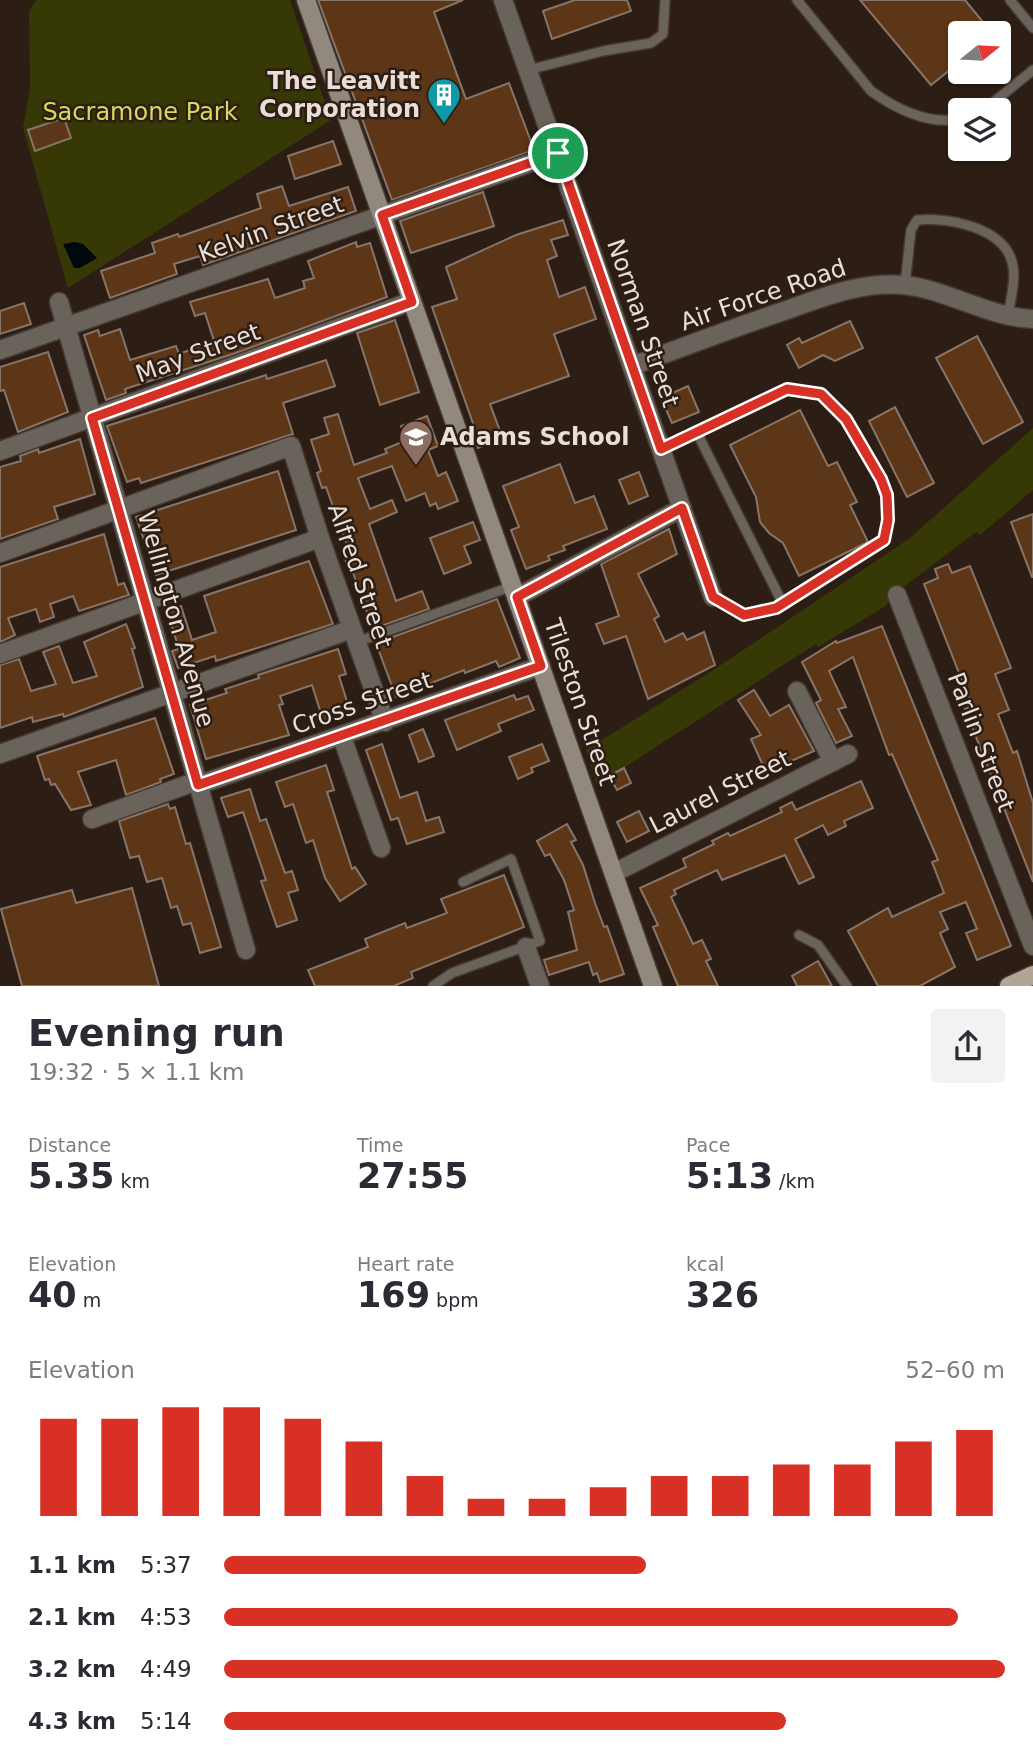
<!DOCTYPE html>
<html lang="en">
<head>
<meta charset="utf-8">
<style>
	body { margin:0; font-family:"DejaVu Sans",sans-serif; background:#f2f2f3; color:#2b2b33; height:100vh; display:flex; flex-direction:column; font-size:26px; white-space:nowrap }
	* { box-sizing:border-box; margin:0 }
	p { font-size:23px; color:#7c7c81 }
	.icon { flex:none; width:38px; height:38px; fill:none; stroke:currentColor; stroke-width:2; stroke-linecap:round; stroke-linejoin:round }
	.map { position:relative; height:986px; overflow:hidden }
	.drawer { display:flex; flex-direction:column; background:#fff; flex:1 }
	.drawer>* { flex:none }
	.needle { width:46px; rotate:72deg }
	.tools { position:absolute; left:948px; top:21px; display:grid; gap:14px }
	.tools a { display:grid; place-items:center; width:63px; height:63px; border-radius:7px; background:#fff; box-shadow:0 2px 5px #0004; font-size:35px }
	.pin { position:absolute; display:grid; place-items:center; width:60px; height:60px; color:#fff; margin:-30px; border:4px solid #fff; border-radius:50%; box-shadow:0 2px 7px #0007 }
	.round { display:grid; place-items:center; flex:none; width:74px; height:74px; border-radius:7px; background:#f2f2f3 }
	.headline { display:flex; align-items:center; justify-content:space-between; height:119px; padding:0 28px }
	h1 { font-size:38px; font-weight:700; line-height:52px }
	.metrics { display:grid; grid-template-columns:repeat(3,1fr); gap:10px; height:119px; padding:7px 28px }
	.metrics div { display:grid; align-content:center }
	.metrics b { font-size:35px; font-weight:700 }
	.metrics small { font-size:19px; font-weight:400 }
	.metrics p { font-size:19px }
	.chart { height:196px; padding:14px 28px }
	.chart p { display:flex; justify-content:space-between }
	.chart svg { width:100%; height:126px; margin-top:7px; stroke:#d93025; stroke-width:6 }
	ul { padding:0 28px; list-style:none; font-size:23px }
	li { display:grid; grid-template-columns:112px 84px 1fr; align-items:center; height:52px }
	li i { height:18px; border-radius:9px; background:#d93025 }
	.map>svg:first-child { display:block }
	.green { fill:#363805 }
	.water { fill:#000a0e }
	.building { fill:#5d3617; stroke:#877569; stroke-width:2 }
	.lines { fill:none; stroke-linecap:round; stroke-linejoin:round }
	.service-casing { stroke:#46392f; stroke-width:12 }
	.minor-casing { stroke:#46392f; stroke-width:21 }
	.secondary-casing { stroke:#46392f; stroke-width:21 }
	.primary-casing { stroke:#46392f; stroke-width:21 }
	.service { stroke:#69635c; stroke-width:9 }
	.minor { stroke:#69635c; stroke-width:18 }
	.secondary { stroke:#92897e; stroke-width:18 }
	.primary { stroke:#b2a597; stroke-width:18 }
	.route-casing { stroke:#fff; stroke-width:14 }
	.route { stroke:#d93025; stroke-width:9 }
	.labels { text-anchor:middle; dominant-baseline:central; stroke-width:5; stroke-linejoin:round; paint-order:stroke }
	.poi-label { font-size:24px; font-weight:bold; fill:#e9dfd8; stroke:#2c1e14; text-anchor:end }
	.park-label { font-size:24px; fill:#d4da5a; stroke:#2c1e14 }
	.street-label { font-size:24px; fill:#e9dfd8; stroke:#2c1e14 }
</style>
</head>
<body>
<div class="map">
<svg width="1033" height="986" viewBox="0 0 1033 986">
	<rect width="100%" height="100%" fill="#2c1e14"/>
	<g class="green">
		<polygon points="36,0 290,0 331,120 68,288 23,128 30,88 29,11"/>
		<polygon points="1033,428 1033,490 980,535 976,532 901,589 884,607 818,647 816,644 597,785 586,750 718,667 910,538"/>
	</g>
	<polygon class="water" points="75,242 83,244 97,258 80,268 74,268 63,244"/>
	<g class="building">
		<polygon points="318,0 463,0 434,12 466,99 509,83 534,150 392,200"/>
		<polygon points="575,0 627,0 631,11 552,39 543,11"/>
		<polygon points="860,0 965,0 992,33 961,33 961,61 931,85"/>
		<polygon points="64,118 71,138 35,151 28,130"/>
		<polygon points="333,141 341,164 295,179 288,156"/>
		<polygon points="282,186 289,206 348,187 356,211 203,265 200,256 174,264 177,274 110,298 101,271 155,253 152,243 178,234 179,237 261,208 257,194"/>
		<polygon points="483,192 494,226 411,253 400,221"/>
		<polygon points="563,220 568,235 551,240 557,256 547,260 559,297 585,287 596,319 554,334 569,376 490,404 503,439 478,448 473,433 476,432 432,307 457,299 446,267 516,235"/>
		<polygon points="356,242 357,247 370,243 387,297 236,353 125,389 126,393 106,400 84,335 98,330 100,336 120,329 130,360 176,346 179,354 214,341 205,313 195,316 190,302 268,279 275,298 305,288 303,281 314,278 308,261"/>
		<polygon points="24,303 31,324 0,334 0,311"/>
		<polygon points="395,320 419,392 380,405 357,333"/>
		<polygon points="850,321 863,348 835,361 823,355 799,368 787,345 799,338 802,343"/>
		<polygon points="977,336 1023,422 983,444 936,358"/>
		<polygon points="48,352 68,412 18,432 4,390 0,391 0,367"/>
		<polygon points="326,360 335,386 283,403 293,434 141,483 139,478 127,482 107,426 266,375 267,379"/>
		<polygon points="688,386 699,412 672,423 661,398"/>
		<polygon points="895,407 934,483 907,497 869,421"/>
		<polygon points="800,410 828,466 837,462 857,502 850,505 868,542 799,576 783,543 769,533 760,522 756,497 730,445"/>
		<polygon points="338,414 354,465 387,453 385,449 407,440 401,426 427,416 438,446 428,450 438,476 446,472 458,501 438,509 436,503 430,506 425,493 406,501 392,466 358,478 370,509 392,500 397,512 369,524 396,601 422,591 429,609 373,629 352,570 350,571 343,554 349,551 326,487 322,488 317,473 321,471 311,440 329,434 324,418"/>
		<polygon points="80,439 95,494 54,507 58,519 0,539 0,467 21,461 20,456 38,449 39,453"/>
		<polygon points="560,464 575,503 594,496 607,529 563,546 565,550 548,556 550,560 526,569 511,530 519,527 503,486"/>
		<polygon points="278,471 296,530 156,575 136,517"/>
		<polygon points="639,472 648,496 629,504 619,480"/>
		<polygon points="1033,514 1033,577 1032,577 1011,522"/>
		<polygon points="473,522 480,540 464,546 471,563 444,574 430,538"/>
		<polygon points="669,529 677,554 638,574 659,616 654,619 665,642 683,633 687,640 704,632 715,665 648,699 626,636 604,644 596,624 619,616 601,564"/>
		<polygon points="104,534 118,585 124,583 129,595 79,611 73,596 50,604 54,617 40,622 36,609 8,618 15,635 0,642 0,567"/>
		<polygon points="309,561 333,624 216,661 215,656 178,668 172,651 179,649 167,611 181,606 192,640 216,632 204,596"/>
		<polygon points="948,564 952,573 970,566 1011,668 995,674 1009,710 998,714 1013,753 1017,751 1033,803 1033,882 965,709 972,706 924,584 938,578 935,569"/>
		<polygon points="497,599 520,658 499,667 496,661 465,673 464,670 396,697 376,643"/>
		<polygon points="126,624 135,648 132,649 143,687 64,717 63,714 33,722 32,717 0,728 0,665 19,659 31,691 56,684 43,652 59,646 73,683 97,676 84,642"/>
		<polygon points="882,626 1011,946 977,960 966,933 977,929 966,902 940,912 948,929 940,933 955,967 920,986 878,986 848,931 888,908 892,917 944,893 932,862 938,860 892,754 889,755 853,657 829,671 846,707 838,709 852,736 836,743 816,703 821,700 802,662 836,641 837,643"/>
		<polygon points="338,649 346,674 339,676 351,714 324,723 312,685 280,696 283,704 279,705 289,735 206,759 190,705 227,693 225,689 259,678 258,675"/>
		<polygon points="754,690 770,716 789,705 814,751 766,772 751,739 761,735 738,700"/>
		<polygon points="514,695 516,700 528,696 534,710 498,724 501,731 457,750 445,720"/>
		<polygon points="155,718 174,774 160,779 161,782 126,795 116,760 78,772 91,805 71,810 55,784 51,785 49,779 45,780 37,756"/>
		<polygon points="423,729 434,756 419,762 409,735"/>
		<polygon points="382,744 400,798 417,792 426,821 439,817 444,832 407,844 398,818 391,820 366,750"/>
		<polygon points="542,744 549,761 531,768 533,772 518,779 509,757"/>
		<polygon points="326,765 334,790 327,792 352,869 355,867 366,884 340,901 325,878 313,840 306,843 293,804 285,807 276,782"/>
		<polygon points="624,768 631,783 617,790 609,776"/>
		<polygon points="861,781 873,808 844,821 846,826 828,835 823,825 795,839 814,877 799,884 785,855 722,880 717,870 674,890 676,894 671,897 693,944 702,940 711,959 706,961 718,986 678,986 653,927 658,925 640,888 686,867 683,859 714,844 712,841 728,833 730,836 782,812 780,808 792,802 796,810"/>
		<polygon points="250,789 260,821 266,819 285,873 292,871 298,890 288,893 297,920 277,927 261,881 266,880 243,812 228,817 221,798"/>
		<polygon points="168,804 170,809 175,807 186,844 190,843 221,947 200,953 191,923 183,925 177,906 171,908 162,878 147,882 139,856 130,858 119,821"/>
		<polygon points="639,811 649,831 627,842 617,822"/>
		<polygon points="567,824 576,840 571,842 583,865 595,903 604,927 607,926 624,974 600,982 597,973 593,975 589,962 549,975 544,960 577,950 568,912 574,910 564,880 550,854 545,856 537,841"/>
		<polygon points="504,875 524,927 411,972 413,978 394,986 315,986 308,970 368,947 365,939 405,923 407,928 447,913 441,899"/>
		<polygon points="132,888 159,986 22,986 1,909 72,890 76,903"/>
		<polygon points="818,961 832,986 797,986 792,976"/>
	</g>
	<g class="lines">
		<g class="service-casing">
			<g id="service">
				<path d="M797 0 871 91C896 109 929 125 961 119"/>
				<polyline points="1010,0 1033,28"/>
				<polyline points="528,70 603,51 651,43 663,34 665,0"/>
				<polyline points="984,110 1033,70"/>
				<path d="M905 285 911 230 917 220C947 217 1003 227 1012 262 1017 278 1010 300 1008 317"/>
				<polyline points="696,431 783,604"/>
				<polyline points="661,449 787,389 820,394 846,419 881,479 887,495 888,520 884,540 776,608 744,615 713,597"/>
				<polyline points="357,642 513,586"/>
				<polyline points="799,935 818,945 847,986"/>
				<polyline points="433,986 452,973 540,941 511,859 463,882"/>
			</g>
		</g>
		<g class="minor-casing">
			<g id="minor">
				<polyline points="503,0 713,597"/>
				<polyline points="59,302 246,950"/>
				<polyline points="0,350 558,153"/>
				<path d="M632 366C683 347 733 328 784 311 823 297 862 281 904 285 949 290 987 317 1033 319"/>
				<polyline points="0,451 412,301"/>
				<polyline points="0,553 291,446 320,538 385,722"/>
				<polyline points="897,595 1033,946"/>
				<polyline points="517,597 682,508"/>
				<polyline points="0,654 320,538"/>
				<polyline points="797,691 833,762"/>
				<polyline points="342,737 381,848"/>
				<polyline points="0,754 352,629"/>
				<polyline points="198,785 541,666"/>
				<polyline points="92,819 197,781"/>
				<polyline points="614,873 848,754"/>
				<polyline points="526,947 540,986"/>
			</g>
		</g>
		<g class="secondary-casing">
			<polyline id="secondary" points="306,0 653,986"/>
		</g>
		<g class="primary-casing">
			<polyline id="primary" points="1009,986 1033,975"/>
		</g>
		<use href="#service" class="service"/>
		<use href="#minor" class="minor"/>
		<use href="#secondary" class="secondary"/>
		<use href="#primary" class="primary"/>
	</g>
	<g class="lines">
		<g class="route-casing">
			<polygon id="route" points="558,153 661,449 787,389 821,394 846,419 881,479 887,495 888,520 884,540 776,608 744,615 713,597 682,508 517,597 541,666 198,785 92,418 412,302 382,215"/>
		</g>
		<use href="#route" class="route"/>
	</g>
	<defs>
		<g id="building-pin" transform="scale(1.75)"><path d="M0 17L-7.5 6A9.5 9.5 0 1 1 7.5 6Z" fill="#0f9aa8" stroke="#2c1e14"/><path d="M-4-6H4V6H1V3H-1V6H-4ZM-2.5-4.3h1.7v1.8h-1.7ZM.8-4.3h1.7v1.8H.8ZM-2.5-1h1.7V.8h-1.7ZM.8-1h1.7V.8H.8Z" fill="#fff"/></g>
		<g id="school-pin" transform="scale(1.75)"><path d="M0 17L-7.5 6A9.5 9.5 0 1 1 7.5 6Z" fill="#8d6e63" stroke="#2c1e14"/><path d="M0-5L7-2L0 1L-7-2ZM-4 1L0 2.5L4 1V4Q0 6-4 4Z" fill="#fff"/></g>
	</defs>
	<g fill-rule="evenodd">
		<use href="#building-pin" x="444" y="95"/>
		<use href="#school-pin" x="416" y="437"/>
	</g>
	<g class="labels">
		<g class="poi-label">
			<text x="420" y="81">The Leavitt<tspan x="420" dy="28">Corporation</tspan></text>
			<text x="440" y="437" text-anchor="start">Adams School</text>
		</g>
		<g class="park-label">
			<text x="140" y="112">Sacramone Park</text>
		</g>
		<g class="street-label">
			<text transform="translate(271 229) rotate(-20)">Kelvin Street</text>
			<text transform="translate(763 295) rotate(-19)">Air Force Road</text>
			<text transform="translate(643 323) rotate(71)">Norman Street</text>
			<text transform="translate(198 353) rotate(-20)">May Street</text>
			<text transform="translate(360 576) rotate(71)">Alfred Street</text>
			<text transform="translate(176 619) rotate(74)">Wellington Avenue</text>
			<text transform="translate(580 702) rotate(71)">Tileston Street</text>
			<text transform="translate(362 703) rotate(-19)">Cross Street</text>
			<text transform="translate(981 742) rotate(69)">Parlin Street</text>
			<text transform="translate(720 792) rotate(-27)">Laurel Street</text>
		</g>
	</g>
</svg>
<div class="tools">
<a><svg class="needle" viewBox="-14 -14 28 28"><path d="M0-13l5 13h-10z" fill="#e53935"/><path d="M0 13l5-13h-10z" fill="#7c7c81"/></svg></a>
<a><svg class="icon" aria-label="layers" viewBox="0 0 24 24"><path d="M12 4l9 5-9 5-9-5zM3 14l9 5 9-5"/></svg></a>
</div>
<div class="pin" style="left:558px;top:153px;background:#1e9e55"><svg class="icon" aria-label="arrive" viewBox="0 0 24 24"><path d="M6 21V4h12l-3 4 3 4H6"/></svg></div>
</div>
<section class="drawer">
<div class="headline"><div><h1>Evening run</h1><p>19:32 · 5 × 1.1 km</p></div><a class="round"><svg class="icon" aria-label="share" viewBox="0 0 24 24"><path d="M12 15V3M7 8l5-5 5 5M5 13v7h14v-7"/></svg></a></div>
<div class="metrics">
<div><p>Distance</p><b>5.35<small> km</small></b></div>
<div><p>Time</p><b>27:55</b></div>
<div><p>Pace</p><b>5:13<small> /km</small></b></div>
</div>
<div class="metrics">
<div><p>Elevation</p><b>40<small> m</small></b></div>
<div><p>Heart rate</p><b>169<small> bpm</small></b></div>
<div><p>kcal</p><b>326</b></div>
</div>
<div class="chart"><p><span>Elevation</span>52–60 m</p>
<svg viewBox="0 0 160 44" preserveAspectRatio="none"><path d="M5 44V10M15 44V10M25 44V6M35 44V6M45 44V10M55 44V18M65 44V30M75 44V38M85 44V38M95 44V34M105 44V30M115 44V30M125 44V26M135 44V26M145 44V18M155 44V14"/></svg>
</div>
<ul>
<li><b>1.1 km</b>5:37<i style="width:54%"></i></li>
<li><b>2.1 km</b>4:53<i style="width:94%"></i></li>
<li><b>3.2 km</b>4:49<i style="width:100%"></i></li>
<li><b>4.3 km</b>5:14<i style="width:72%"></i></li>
</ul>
</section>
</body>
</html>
